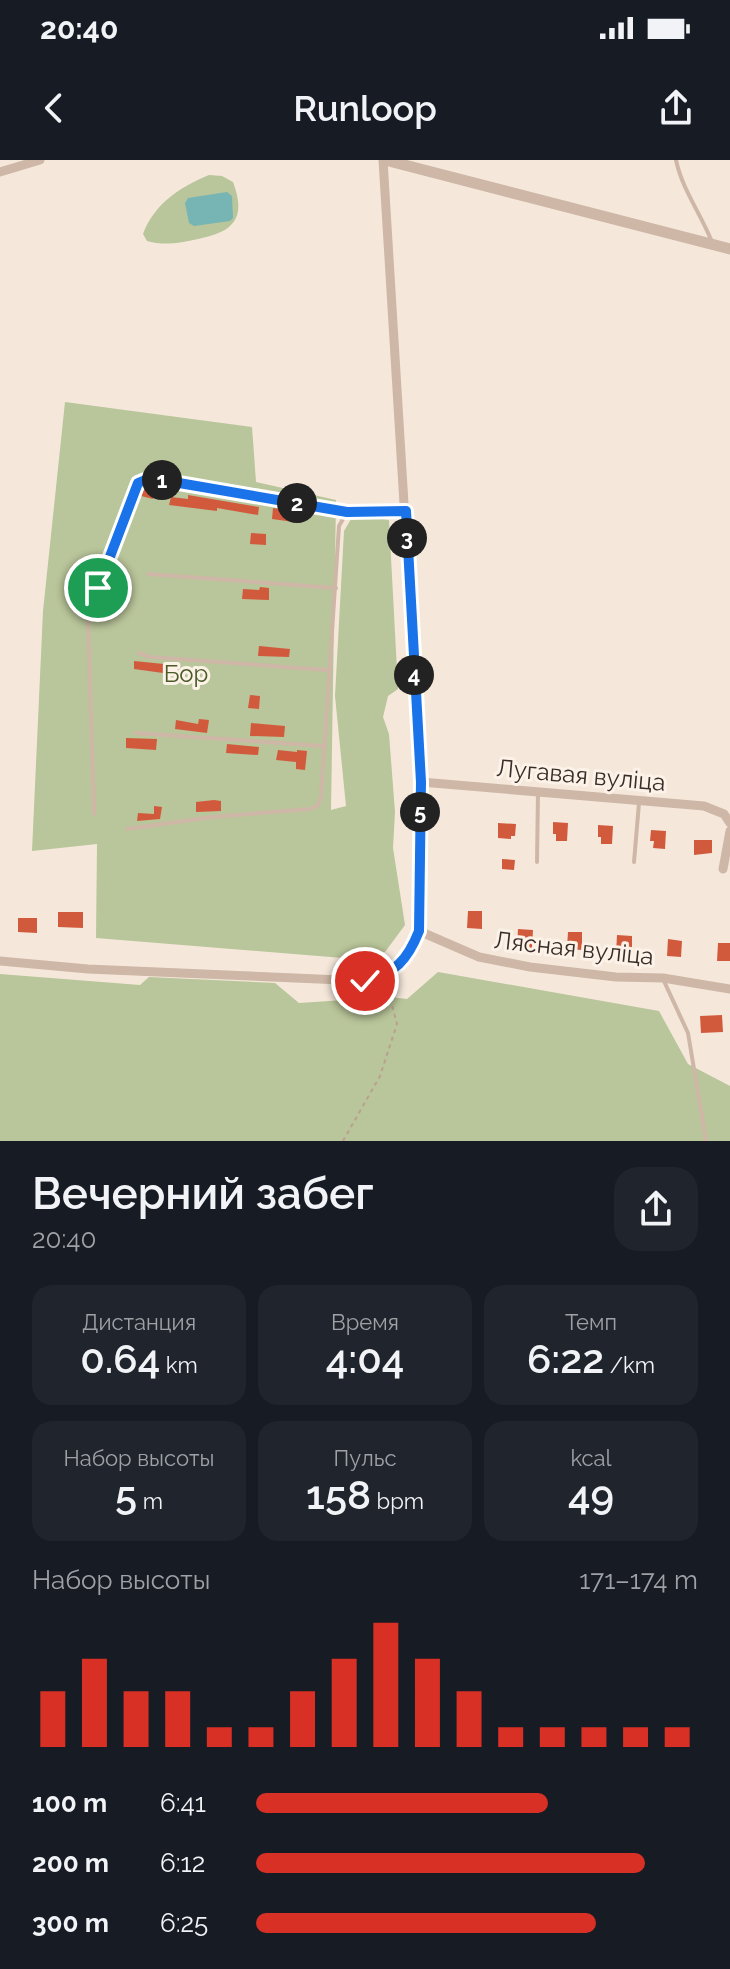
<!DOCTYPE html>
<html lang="ru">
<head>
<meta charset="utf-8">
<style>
	body { margin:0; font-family:Raleway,sans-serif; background:#20242c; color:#f1f3f6; height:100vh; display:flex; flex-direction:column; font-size:30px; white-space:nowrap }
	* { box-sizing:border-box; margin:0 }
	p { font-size:26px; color:#9ea1a6 }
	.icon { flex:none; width:44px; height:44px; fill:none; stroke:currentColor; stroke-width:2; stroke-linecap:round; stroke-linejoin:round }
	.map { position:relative; height:981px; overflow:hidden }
	.sheet { display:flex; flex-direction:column; background:#171b24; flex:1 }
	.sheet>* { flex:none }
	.pin { position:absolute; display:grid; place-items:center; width:68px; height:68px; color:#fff; margin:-34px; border:4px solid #fff; border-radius:50%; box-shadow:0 2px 8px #0007 }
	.km { position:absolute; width:40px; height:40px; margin:-20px; border-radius:50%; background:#222; color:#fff; font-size:22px; line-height:40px; text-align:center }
	.round { display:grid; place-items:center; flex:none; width:84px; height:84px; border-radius:24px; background:#20242c }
	.overview { display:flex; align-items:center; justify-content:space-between; height:136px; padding:0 32px }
	h1 { font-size:44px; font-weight:600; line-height:60px }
	.metrics { display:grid; grid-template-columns:repeat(3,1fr); gap:12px; height:136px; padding:8px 32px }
	.metrics div { display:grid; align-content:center; border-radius:20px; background:#20242c; text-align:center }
	.metrics b { font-size:40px; font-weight:600 }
	.metrics small { font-size:22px; font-weight:400 }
	.metrics p { font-size:22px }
	.chart { height:224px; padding:16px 32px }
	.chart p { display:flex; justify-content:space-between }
	.chart svg { width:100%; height:144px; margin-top:8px; stroke:#d93025; stroke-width:6 }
	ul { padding:0 32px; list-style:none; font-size:26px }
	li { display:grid; grid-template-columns:128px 96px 1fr; align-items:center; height:60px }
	li i { height:20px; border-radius:10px; background:#d93025 }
	.status { display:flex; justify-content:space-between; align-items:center; height:56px; padding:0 40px; background:#171b24; direction:ltr }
	.status svg { height:22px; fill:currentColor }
	header { display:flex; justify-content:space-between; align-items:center; height:104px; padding:0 32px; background:#171b24; font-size:36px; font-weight:600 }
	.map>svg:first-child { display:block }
	.green { fill:#b9c59a }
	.water { fill:#77b5b5 }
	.building { fill:#d25a3c }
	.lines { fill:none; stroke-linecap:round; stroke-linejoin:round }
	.path { stroke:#baa090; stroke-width:2; stroke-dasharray:4 4; stroke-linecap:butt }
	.service { stroke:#ceb7a6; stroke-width:4 }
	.minor { stroke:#ceb7a6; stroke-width:9 }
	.tertiary { stroke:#ceb7a6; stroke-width:11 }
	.route-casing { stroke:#fff; stroke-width:16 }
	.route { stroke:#1a73e8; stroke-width:10 }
	.labels { text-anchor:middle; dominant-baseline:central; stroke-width:6; stroke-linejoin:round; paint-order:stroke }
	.park-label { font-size:24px; fill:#4a5b28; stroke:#fcf2e8 }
	.street-label { font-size:24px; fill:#392c28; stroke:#fcf2e8 }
</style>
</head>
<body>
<div class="status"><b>20:40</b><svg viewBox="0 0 49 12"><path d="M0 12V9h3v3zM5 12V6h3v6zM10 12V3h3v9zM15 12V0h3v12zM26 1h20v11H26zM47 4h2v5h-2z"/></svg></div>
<header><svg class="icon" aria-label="back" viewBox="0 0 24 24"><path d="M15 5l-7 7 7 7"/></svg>Runloop<svg class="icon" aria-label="share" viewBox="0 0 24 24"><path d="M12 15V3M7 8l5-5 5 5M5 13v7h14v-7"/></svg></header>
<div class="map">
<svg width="730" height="981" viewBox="0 0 730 981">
	<rect width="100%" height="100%" fill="#f5e8db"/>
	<g class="green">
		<path d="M209 15 222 16 233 22C247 59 233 72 198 79 180 83 165 86 147 81L143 74C155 43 180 27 209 15Z"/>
		<polygon points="65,242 252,267 256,322 336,340 331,650 346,646 335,536 344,371 354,354 389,360 398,529 388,536 383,557 389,574 395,652 393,688 405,765 385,792 355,799 96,778 97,684 32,691 43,451"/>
		<polygon points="438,812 659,851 688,904 730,926 730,981 0,981 0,814 140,825 149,817 275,823 299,843 389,837 407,839"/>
	</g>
	<polygon class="water" points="227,32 232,36 233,58 230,61 194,66 189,63 185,43 188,38"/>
	<g class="building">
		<polygon points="143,327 155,330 153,339 141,336"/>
		<polygon points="188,335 259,347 258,355 217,348 217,351 169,345 171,337 188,339"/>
		<polygon points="273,348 302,352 301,363 272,359"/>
		<polygon points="251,373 266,374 266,385 250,384"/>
		<polygon points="260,427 269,428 269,440 242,439 243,429 259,430"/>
		<polygon points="259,486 290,489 289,497 258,496"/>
		<polygon points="134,501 164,504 163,513 134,509"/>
		<polygon points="250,535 260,536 259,549 248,548"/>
		<polygon points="199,559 209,560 207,573 175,569 176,560 198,564"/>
		<polygon points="251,563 285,566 284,577 250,576"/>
		<polygon points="126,578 157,579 156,590 126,588"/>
		<polygon points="227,584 259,587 258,595 226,593"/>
		<polygon points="278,590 297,592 297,590 307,591 305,610 296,609 296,602 276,600"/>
		<polygon points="214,640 221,641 221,651 196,652 196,642"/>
		<polygon points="154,646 162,647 160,659 137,661 138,653 154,654"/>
		<polygon points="553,662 568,663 567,681 556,681 556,674 553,674"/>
		<polygon points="498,663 516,664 515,676 511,676 511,679 498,678"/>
		<polygon points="598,665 613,666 612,684 601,684 601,677 598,677"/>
		<polygon points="651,670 666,671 665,689 653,688 654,681 650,681"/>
		<polygon points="694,680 712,680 712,693 694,695"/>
		<polygon points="502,699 515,700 514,710 502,709"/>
		<polygon points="468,751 482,751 482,769 467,768"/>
		<polygon points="58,752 83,752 83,768 58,767"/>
		<polygon points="18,758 37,758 37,773 18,772"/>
		<polygon points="518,769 533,770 532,788 517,787"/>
		<polygon points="568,772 582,772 582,790 567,789"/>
		<polygon points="617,775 632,776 632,794 616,793"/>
		<polygon points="668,779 682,781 681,797 667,796"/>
		<polygon points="718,783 730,783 730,801 717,801"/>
		<polygon points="722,855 723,872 701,873 700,856"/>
	</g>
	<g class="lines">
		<polyline class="path" points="343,981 380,916 397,864 386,822"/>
		<g class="service">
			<path d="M676 0C682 29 701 54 712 82"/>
			<polyline points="148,414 336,428"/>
			<polyline points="139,493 150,497 327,510"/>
			<polyline points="136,573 323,586"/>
			<polyline points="94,654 88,457 138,323 150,318 347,352"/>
			<polyline points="127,669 212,657 310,649 317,646 321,638 339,366 347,352 404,351"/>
			<polyline points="537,702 538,632"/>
			<polyline points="634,702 639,643"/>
			<polyline points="663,819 688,873 706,981"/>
		</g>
		<g class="minor">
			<polyline points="0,12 40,0"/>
			<polyline points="421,622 704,646 724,654 730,663"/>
			<polyline points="723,709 730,671"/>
			<polyline points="419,771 479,797 530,807 616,817 663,818 730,829"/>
			<path d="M0 801 88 809 365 821C395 814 408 799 419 771L421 622 383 0"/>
		</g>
		<polyline class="tertiary" points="385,0 730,89"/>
	</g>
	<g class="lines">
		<g class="route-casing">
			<path id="route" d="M98 428 138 323 150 318 347 352 406 351 421 622 419 771C408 799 395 814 365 821"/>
		</g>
		<use href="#route" class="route"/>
	</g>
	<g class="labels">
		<g class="park-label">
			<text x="186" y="513">Бор</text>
		</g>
		<g class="street-label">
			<text transform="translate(581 615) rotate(5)">Лугавая вуліца</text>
			<text transform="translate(574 788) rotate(6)">Лясная вуліца</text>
		</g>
	</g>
</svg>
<div class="pin" style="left:98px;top:428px;background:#1e9e55"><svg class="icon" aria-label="arrive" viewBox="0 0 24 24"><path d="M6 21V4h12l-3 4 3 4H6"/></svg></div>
<div class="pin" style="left:365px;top:821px;background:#d93025"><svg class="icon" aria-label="check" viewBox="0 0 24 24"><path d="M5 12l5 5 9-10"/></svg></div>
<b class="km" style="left:162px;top:320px">1</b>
<b class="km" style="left:297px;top:343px">2</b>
<b class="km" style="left:407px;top:378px">3</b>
<b class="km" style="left:414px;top:515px">4</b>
<b class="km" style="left:420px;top:652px">5</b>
</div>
<section class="sheet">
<div class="overview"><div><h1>Вечерний забег</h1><p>20:40</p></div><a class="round"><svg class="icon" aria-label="share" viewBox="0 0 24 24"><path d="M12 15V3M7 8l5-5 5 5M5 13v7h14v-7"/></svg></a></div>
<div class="metrics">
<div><p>Дистанция</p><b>0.64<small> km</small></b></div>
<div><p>Время</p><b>4:04</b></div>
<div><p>Темп</p><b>6:22<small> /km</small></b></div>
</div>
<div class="metrics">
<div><p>Набор высоты</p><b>5<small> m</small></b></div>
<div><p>Пульс</p><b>158<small> bpm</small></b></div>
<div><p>kcal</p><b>49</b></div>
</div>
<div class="chart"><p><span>Набор высоты</span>171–174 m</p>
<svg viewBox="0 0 160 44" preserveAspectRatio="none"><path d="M5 44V27M15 44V17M25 44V27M35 44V27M45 44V38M55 44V38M65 44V27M75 44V17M85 44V6M95 44V17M105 44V27M115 44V38M125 44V38M135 44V38M145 44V38M155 44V38"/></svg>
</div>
<ul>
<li><b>100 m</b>6:41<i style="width:66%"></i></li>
<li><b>200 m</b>6:12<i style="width:88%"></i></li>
<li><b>300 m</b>6:25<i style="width:77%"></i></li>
</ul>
</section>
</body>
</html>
